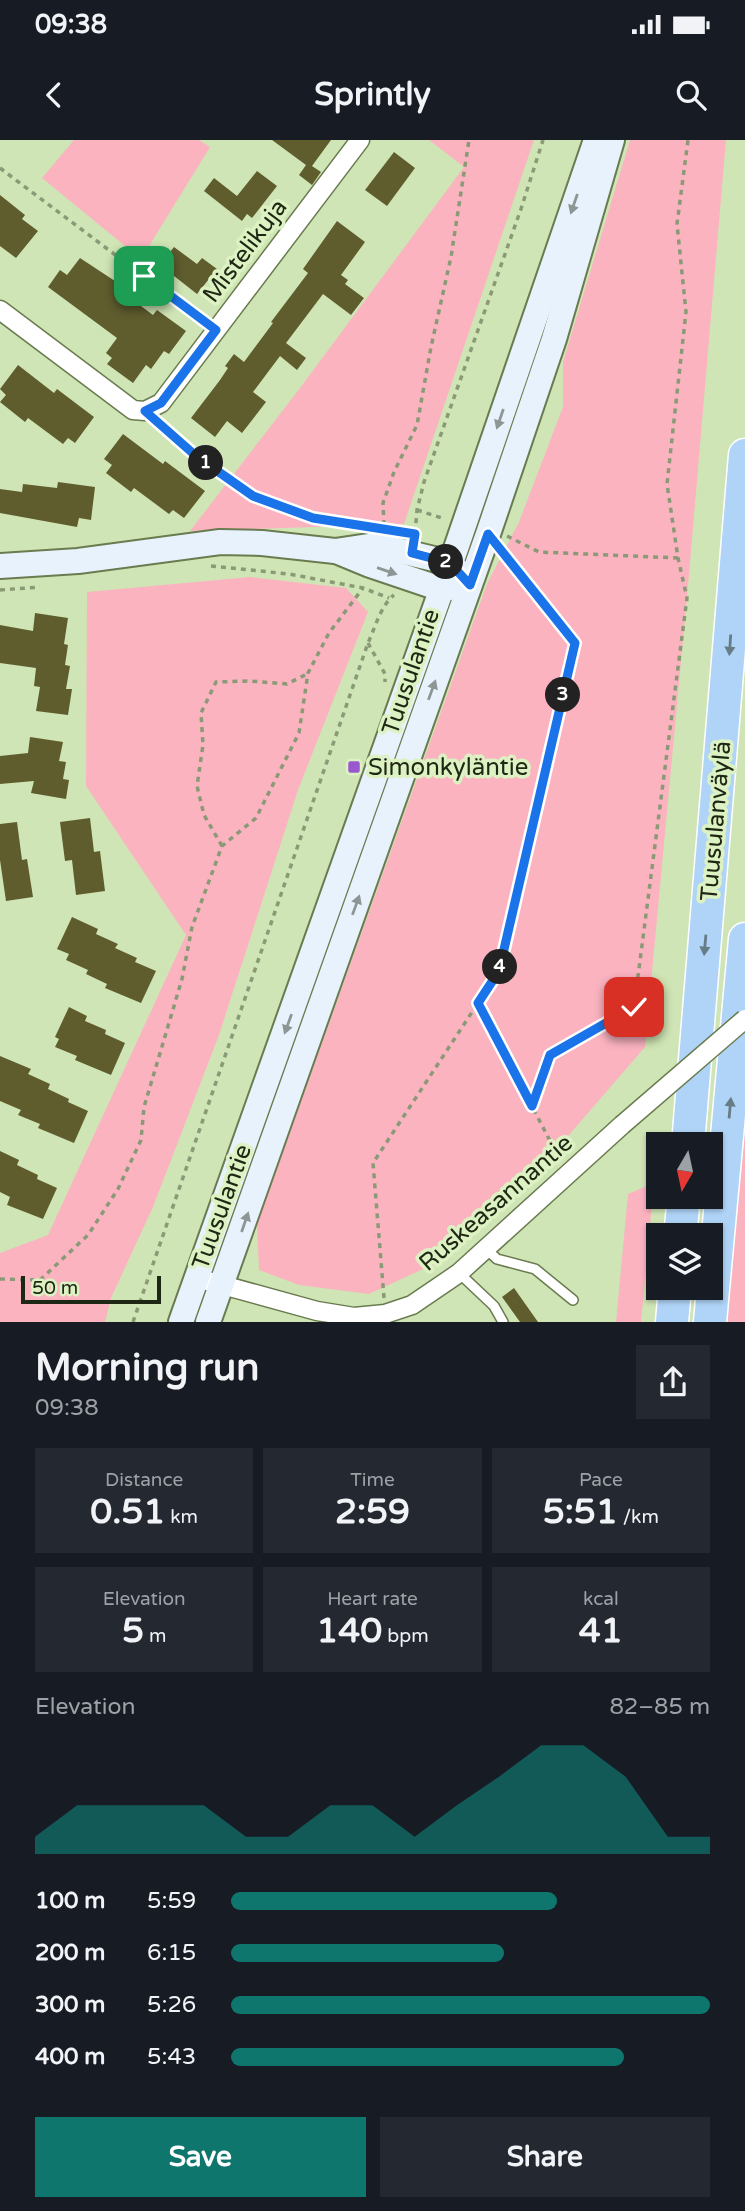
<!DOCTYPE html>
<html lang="en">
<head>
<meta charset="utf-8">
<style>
	body { margin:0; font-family:"Varela Round",sans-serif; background:#242831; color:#f1f3f6; height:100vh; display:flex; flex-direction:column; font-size:26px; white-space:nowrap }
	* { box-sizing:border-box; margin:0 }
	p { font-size:23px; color:#9ea1a6 }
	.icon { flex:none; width:38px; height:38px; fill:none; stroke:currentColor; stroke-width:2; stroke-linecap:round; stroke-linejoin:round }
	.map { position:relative; height:1182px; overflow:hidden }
	.side { display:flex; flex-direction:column; background:#171b24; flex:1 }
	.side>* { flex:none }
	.needle { width:46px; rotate:189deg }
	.tools { position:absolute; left:646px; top:992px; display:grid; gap:14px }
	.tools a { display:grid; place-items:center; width:77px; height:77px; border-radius:0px; background:#171b24; box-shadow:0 2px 5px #0004; font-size:35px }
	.scale { position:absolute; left:21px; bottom:18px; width:140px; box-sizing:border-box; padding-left:7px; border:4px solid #1e2614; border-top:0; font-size:19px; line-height:24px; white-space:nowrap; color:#1e2614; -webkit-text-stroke:5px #ddf2c2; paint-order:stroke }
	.pin { position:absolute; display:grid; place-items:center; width:60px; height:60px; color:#fff; margin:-30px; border-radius:14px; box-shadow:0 4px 10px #0006 }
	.km { position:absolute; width:35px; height:35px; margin:-18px; border-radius:50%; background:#222; color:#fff; font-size:19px; line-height:35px; text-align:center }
	.round { display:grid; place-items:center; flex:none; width:74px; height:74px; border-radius:0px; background:#242831 }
	.summary { display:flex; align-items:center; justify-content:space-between; height:119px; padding:0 35px }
	h1 { font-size:38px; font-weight:800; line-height:52px }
	.metrics { display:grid; grid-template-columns:repeat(3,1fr); gap:10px; height:119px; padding:7px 35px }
	.metrics div { display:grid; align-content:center; border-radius:0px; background:#242831; text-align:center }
	.metrics b { font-size:35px; font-weight:800 }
	.metrics small { font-size:19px; font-weight:400 }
	.metrics p { font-size:19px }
	.chart { height:196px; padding:14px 35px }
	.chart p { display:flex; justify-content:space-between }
	.chart svg { width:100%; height:126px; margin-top:7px; fill:#0f766e; opacity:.7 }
	.action { display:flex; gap:14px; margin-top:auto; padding:14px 35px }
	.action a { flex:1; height:80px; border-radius:0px; background:#0f766e; color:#fff; font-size:28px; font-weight:800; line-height:80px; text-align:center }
	.action a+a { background:#242831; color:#f1f3f6 }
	ul { padding:0 35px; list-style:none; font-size:23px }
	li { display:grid; grid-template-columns:112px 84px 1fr; align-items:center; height:52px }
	li i { height:18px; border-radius:9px; background:#0f766e }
	.status { display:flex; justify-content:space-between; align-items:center; height:49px; padding:0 35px; background:#171b24; direction:ltr }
	.status svg { height:19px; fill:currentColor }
	header { display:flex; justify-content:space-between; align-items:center; height:91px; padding:0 35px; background:#171b24; font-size:32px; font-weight:800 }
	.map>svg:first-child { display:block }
	.green { fill:#fbb3c0 }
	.building { fill:#5f5d2e }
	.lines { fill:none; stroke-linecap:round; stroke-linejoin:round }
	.lane-casing { stroke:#697b4f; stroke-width:12 }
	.street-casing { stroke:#697b4f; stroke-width:21 }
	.secondary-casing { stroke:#697b4f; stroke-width:28 }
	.highway-casing { stroke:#fff; stroke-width:35 }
	.path { stroke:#8a9a76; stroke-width:3.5; stroke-dasharray:5 5; stroke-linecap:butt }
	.lane { stroke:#fff; stroke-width:9 }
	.street { stroke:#fff; stroke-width:18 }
	.secondary { stroke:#e7f2fd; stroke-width:24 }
	.highway { stroke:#b0d4f7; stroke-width:32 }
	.street-bridge-casing { stroke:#697b4f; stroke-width:21; stroke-linecap:butt }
	.street-bridge { stroke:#fff; stroke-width:18 }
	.oneway { fill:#8d9694 }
	.oneway2 { fill:#677d86 }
	.route-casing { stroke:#fff; stroke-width:14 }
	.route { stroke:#1a73e8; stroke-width:9 }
	.poi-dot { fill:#9958ce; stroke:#ddf2c2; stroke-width:2.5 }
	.labels { text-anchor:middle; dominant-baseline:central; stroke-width:7; stroke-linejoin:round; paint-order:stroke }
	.street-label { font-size:24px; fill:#1e2614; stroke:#ddf2c2 }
	.poi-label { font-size:24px; fill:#1e2614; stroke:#ddf2c2; text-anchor:start }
</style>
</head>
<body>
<div class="status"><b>09:38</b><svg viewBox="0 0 49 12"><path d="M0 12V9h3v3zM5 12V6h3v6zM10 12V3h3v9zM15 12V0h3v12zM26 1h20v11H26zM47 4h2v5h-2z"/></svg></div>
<header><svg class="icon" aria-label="back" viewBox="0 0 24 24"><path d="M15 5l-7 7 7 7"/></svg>Sprintly<svg class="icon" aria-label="search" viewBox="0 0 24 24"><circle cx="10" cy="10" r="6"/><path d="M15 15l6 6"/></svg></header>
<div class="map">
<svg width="745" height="1182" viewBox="0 0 745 1182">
	<rect width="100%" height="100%" fill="#d0e5b5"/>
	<g class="green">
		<polygon points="74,0 199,0 210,7 141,119 42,38"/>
		<polygon points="429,0 534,0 404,384 190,391 300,248 464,27"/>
		<polygon points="630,0 726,0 687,458 645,907 569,995 490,1065 434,1124 369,1154 299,1145 259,1130 257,1084 487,444 519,382 563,267 563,222"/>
		<polygon points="250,437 346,448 368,472 298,650 219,895 153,1067 111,1158 105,1182 0,1182 0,1113 48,1095 186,795 86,646 87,452"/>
		<polygon points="745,991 745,1182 727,1182"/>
		<polygon points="654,1043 641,1182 616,1182 628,1054"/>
	</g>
	<g class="building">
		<polygon points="272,0 331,0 312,26 321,32 312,45 299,35 306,25"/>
		<polygon points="394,12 415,28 387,66 365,50"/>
		<polygon points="257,31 277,46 252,78 247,74 242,81 204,51 214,38 237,56"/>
		<polygon points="0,55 25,75 22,79 38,91 16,118 0,106"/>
		<polygon points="337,81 365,102 341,135 348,140 345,144 364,158 351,175 323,154 286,203 306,218 297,230 280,216 253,252 266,262 242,293 227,281 215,297 191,278 220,240 228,228 225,226 234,214 244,222 273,183 271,182 308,133 303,129"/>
		<polygon points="174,107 197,124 202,118 217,129 197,154 160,125"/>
		<polygon points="80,118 124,147 121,151 153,175 157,170 186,191 169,214 164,211 151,229 146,225 133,243 107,224 112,218 106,213 117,198 48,147 60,130 67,135"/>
		<polygon points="18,225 54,253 57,249 94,277 75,303 68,298 63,304 28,278 25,282 0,262 6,255 0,249"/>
		<polygon points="123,294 163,324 165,321 205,351 184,378 173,370 169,374 134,348 131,352 106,333 112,325 104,319"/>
		<polygon points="58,342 95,347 91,380 79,378 77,387 0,373 0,349 22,352 23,344 57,348"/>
		<polygon points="35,473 68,478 64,504 68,505 65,525 70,526 66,549 72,549 68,575 36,571 40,547 34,546 36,528 0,523 0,485 33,491"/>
		<polygon points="30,597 63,602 59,621 66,622 63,639 69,640 66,659 31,653 34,641 0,644 0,616 28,613"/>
		<polygon points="90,678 94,712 100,711 105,751 76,755 72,720 65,721 60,682"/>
		<polygon points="17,682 22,720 27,719 33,757 6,761 0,720 0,684"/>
		<polygon points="72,777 98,789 96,794 118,804 115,808 137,818 135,822 156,831 141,863 105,848 107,844 86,834 88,830 66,820 69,814 57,809"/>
		<polygon points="69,867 87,876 85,881 106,890 105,894 125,903 111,935 75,920 77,916 55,907 59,899 55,897"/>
		<polygon points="0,916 31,929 28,934 50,944 48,949 69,959 68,962 88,971 74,1003 38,988 40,984 18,975 21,970 0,961"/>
		<polygon points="0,1011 19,1020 17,1025 38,1035 37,1039 57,1048 43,1079 7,1065 10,1057 0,1052"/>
		<polygon points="514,1148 538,1182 520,1182 502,1157"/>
	</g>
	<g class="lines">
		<g class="lane-casing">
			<g id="lane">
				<polyline points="485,1108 497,1119 535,1129 573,1160"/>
				<polyline points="459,1133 494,1166 503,1182"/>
			</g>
		</g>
		<g class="street-casing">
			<g id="street">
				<polyline points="0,170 133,270 145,271 161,263 360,0"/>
				<polyline points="197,1138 317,1171 354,1177 385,1174 412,1165 459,1133 622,985"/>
			</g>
		</g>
		<g class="secondary-casing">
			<g id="secondary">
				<polyline points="336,411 370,425 441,449 457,447"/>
				<polyline points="0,426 78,421 220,402 262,403 335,411 375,405 451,423 460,434"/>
				<polyline points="181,1182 451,423 596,0"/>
				<polyline points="208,1182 488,394 554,199 612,0"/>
			</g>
		</g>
		<g class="highway-casing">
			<g id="highway">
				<polyline points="688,1004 745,315"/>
				<polyline points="680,1096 684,1057"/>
				<polyline points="672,1182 675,1148"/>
				<polyline points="710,1182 745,799"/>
			</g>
		</g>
		<g class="path">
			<polyline points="0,28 203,181"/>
			<polyline points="157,282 196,316 253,357 313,378 354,385"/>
			<polyline points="417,370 445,379"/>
			<polyline points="384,385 383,363 394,332 417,285 431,207 451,117 469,0"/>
			<polyline points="415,393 417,370 424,342 521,69 543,0"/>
			<polyline points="507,396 539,412 678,418"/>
			<polyline points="211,426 289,434 363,448 389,458"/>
			<polyline points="0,450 40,447"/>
			<polyline points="368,503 385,534 385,542"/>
			<polyline points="222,706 204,675 197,646 203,605 201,573 216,542 250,541 287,544 307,534"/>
			<polyline points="478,863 560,1020"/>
			<polyline points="532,966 550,915 634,867 687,458 678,418 667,344 686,172 677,84 688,0"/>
			<polyline points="0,1139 40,1140 88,1095 118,1049 141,1000 144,967 182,839 192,787 222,706 256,678 299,593 308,533 329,493 363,448"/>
			<polyline points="384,1158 373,1023 499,831 575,503 504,414"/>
			<path d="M133 1182 368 503C375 488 381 465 394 455"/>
		</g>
		<use href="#lane" class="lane"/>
		<use href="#street" class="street"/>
		<use href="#secondary" class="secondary"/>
		<use href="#highway" class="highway"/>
		<g class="street-bridge-casing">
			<polyline id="street-bridge" points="622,985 745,879"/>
		</g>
		<use href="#street-bridge" class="street-bridge"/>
	</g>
	<defs><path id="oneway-solid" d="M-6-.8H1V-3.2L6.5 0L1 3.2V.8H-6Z" transform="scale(1.75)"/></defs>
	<g class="oneway">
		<use href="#oneway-solid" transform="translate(574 64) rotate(109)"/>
		<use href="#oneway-solid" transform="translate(500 279) rotate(109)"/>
		<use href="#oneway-solid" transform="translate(387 431) rotate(19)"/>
		<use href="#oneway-solid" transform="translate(432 550) rotate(-70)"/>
		<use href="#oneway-solid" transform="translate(356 765) rotate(-70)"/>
		<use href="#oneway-solid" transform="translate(288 884) rotate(110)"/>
		<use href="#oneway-solid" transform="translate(245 1082) rotate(-71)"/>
	</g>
	<g class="oneway2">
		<use href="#oneway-solid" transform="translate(730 505) rotate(94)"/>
		<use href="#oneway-solid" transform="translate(705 805) rotate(95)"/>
		<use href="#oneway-solid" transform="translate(730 968) rotate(-85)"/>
	</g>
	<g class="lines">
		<g class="route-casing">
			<polyline id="route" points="144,136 216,190 161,263 145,271 196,316 253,356 313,378 415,394 412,413 450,423 470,445 488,394 575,503 499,831 478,863 532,966 550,915 634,867"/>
		</g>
		<use href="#route" class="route"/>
	</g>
	<rect class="poi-dot" x="347" y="620" width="14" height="14" rx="3.5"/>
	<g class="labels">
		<g class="street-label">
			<text transform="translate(245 111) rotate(-53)">Mistelikuja</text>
			<text transform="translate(411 532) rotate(-71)">Tuusulantie</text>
			<text transform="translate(716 681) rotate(-85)">Tuusulanväylä</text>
			<text transform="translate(496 1063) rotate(-41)">Ruskeasannantie</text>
			<text transform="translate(222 1067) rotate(-70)">Tuusulantie</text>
		</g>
		<g class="poi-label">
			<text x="368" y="627">Simonkyläntie</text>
		</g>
	</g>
</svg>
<div class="tools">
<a><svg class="needle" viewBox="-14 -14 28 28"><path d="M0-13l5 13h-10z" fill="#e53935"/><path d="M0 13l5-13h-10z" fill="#9ea1a6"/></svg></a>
<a><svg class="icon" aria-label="layers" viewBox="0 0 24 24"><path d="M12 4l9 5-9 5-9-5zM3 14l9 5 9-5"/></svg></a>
</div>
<div class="scale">50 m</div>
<div class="pin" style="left:144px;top:136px;background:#1e9e55"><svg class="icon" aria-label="arrive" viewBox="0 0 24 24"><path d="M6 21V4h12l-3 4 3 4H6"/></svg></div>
<div class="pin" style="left:634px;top:867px;background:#d93025"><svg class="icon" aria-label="check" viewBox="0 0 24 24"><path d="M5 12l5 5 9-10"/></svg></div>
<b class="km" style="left:206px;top:323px">1</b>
<b class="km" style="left:446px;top:422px">2</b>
<b class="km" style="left:563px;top:555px">3</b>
<b class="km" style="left:500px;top:827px">4</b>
</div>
<section class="side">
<div class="summary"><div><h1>Morning run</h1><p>09:38</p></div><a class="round"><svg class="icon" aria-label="share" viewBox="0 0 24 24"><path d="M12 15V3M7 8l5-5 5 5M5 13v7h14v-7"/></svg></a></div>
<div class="metrics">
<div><p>Distance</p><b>0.51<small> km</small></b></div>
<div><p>Time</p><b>2:59</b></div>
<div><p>Pace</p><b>5:51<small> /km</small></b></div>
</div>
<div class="metrics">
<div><p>Elevation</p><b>5<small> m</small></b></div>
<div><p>Heart rate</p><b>140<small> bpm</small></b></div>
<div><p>kcal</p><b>41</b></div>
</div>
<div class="chart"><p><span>Elevation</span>82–85 m</p>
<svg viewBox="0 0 160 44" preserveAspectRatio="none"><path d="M0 44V38L10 27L20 27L30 27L40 27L50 38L60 38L70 27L80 27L90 38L100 27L110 17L120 6L130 6L140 17L150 38L160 38V44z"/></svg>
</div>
<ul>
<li><b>100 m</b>5:59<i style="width:68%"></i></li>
<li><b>200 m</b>6:15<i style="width:57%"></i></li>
<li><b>300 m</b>5:26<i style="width:100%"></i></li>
<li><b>400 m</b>5:43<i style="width:82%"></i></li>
</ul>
<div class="action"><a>Save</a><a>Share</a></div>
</section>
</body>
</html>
